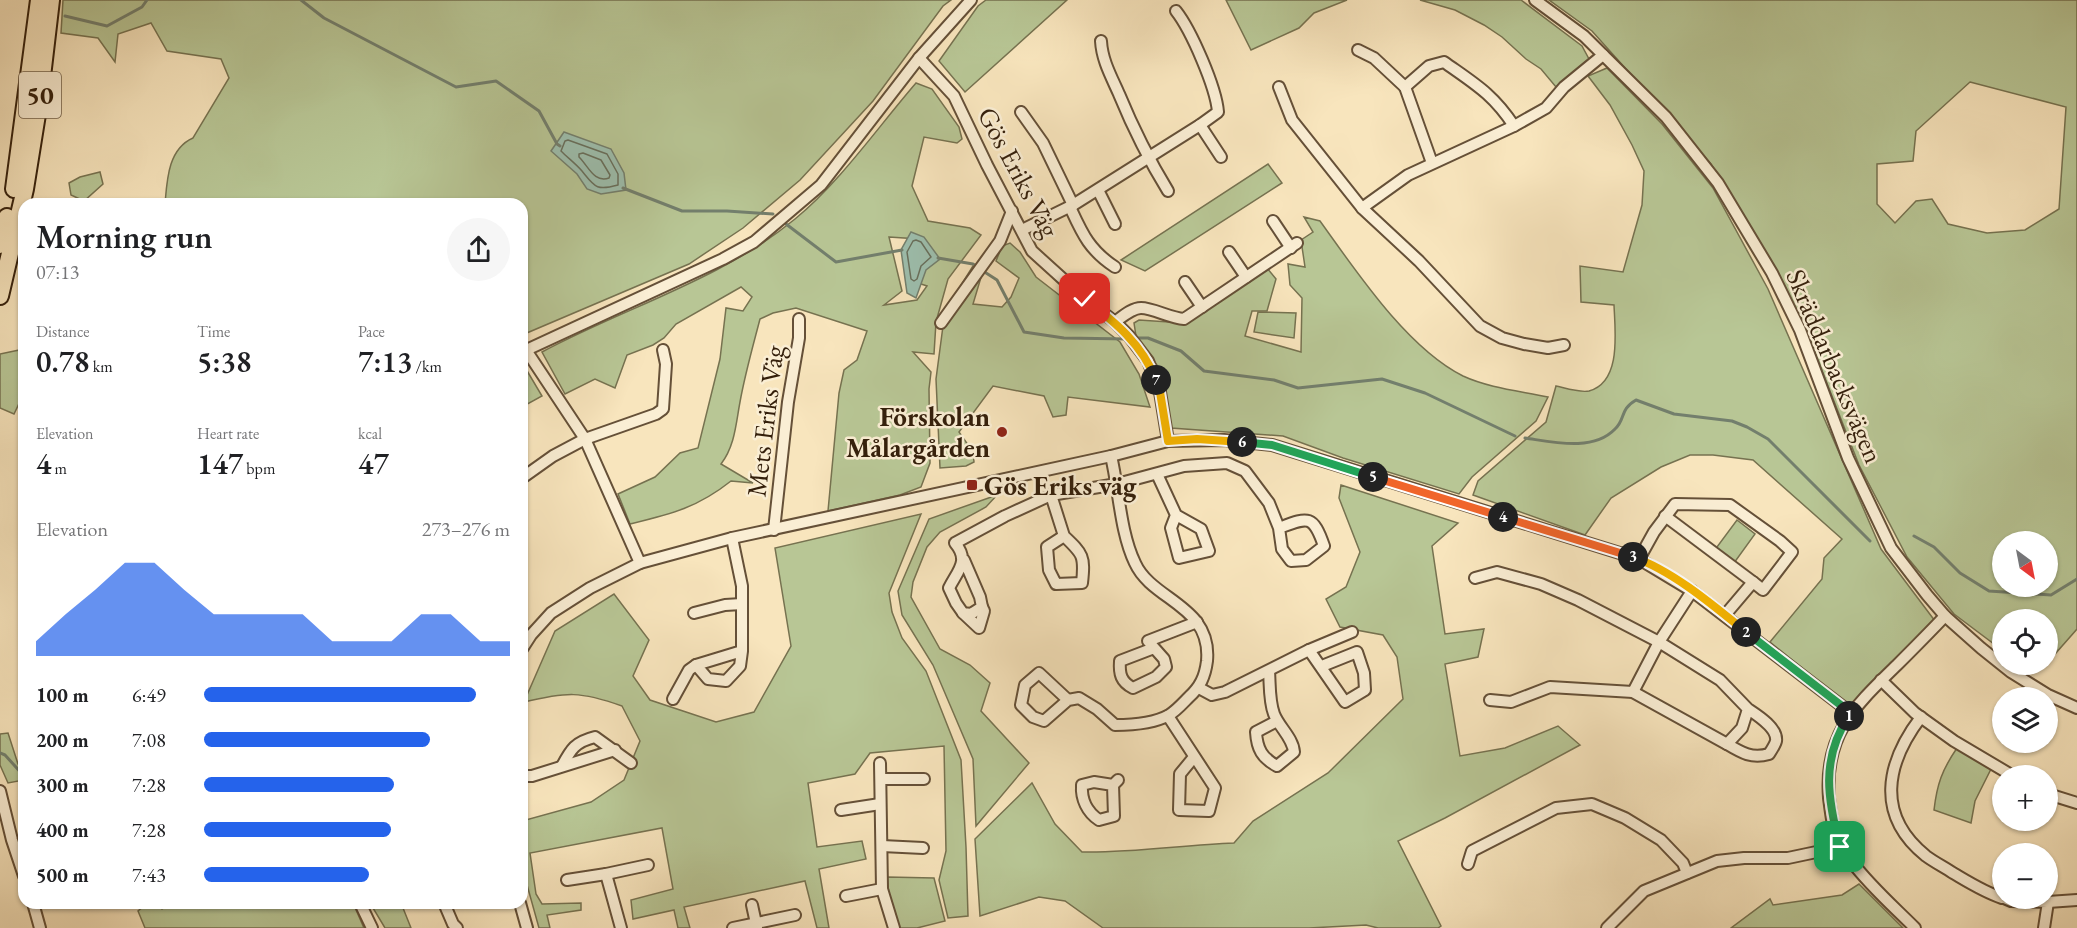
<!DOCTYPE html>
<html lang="en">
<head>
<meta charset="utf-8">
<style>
	body { margin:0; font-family:"EB Garamond",serif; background:#f6f6f6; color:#202124; height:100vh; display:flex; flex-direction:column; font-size:22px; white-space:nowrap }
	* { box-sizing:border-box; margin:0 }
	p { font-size:20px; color:#757577 }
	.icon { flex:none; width:33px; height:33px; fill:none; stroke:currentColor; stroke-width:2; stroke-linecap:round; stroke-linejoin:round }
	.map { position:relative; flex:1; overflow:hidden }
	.side { position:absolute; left:18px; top:198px; width:510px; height:711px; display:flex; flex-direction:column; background:#fff; border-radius:18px; box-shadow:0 2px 4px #0004 }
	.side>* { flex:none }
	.needle { width:39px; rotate:148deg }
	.fabs { position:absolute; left:1992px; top:531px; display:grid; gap:12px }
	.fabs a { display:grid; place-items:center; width:66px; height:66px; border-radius:50%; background:#fff; box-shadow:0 2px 4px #0004; font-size:30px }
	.pin { position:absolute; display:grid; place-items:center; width:51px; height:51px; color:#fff; margin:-26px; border-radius:12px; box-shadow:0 3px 9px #0006 }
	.km { position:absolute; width:30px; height:30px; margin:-15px; border-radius:50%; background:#222; color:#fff; font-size:16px; line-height:30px; text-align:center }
	.round { display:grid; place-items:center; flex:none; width:63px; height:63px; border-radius:32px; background:#f6f6f6 }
	.headline { display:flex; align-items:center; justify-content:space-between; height:102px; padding:0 18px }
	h1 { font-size:33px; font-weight:600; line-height:45px }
	.stats { display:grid; grid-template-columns:repeat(3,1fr); gap:9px; height:102px; padding:6px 18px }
	.stats div { display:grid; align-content:center }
	.stats b { font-size:30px; font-weight:600 }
	.stats small { font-size:16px; font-weight:400 }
	.stats p { font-size:16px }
	.chart { height:168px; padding:12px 18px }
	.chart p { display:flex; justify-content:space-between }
	.chart svg { width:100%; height:108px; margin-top:6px; fill:#2563eb; opacity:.7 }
	ul { padding:0 18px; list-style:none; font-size:20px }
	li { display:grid; grid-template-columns:96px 72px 1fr; align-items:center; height:45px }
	li i { height:15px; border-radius:8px; background:#2563eb }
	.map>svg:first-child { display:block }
	.green { fill:#b8c695; stroke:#767250; stroke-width:1.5; fill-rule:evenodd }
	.water { fill:#9dbfae; stroke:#737f6d; stroke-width:1.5 }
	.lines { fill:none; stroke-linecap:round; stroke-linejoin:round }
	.shore { stroke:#686f5c; stroke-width:1.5 }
	.stream { stroke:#737f6d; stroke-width:3 }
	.minor-casing { stroke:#655038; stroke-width:14 }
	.highway-casing { stroke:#341f0b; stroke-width:20 }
	.minor { stroke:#faeed4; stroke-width:10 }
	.highway { stroke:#f8e5bd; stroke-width:16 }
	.split-1-casing { stroke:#fff; stroke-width:12 }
	.split-2-casing { stroke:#fff; stroke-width:12 }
	.split-3-casing { stroke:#fff; stroke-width:12 }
	.split-4-casing { stroke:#fff; stroke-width:12 }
	.split-5-casing { stroke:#fff; stroke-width:12 }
	.split-6-casing { stroke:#fff; stroke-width:12 }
	.split-7-casing { stroke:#fff; stroke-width:12 }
	.split-8-casing { stroke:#fff; stroke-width:12 }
	.split-1 { stroke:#22a559; stroke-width:8 }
	.split-2 { stroke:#22a559; stroke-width:8 }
	.split-3 { stroke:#f5b400; stroke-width:8 }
	.split-4 { stroke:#f0652b; stroke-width:8 }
	.split-5 { stroke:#f0652b; stroke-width:8 }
	.split-6 { stroke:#22a559; stroke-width:8 }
	.split-7 { stroke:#f5b400; stroke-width:8 }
	.split-8 { stroke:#f5b400; stroke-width:8 }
	.poi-dot { fill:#8f2418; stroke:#faeed4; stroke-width:2 }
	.labels { text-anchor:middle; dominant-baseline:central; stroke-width:5; stroke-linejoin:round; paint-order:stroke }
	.shield { fill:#faeed4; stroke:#6f5d47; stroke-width:1.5 }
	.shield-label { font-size:26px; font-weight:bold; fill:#341f0b }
	.street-label { font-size:27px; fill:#341f0b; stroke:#faeed4 }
	.poi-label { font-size:27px; font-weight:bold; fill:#341f0b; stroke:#faeed4; text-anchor:end }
</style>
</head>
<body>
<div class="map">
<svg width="2077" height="928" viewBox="0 0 2077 928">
	<rect width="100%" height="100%" fill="#f8e5bd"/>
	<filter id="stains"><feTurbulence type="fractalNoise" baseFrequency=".00333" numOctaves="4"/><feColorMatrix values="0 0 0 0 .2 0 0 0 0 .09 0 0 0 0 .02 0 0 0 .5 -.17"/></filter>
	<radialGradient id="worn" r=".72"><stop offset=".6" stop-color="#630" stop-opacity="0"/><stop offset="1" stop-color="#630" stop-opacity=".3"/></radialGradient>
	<g class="green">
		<path d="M63 0H951L943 6 873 101 800 180 743 228 689 264 522 335V204H165C167 180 168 149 193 138L229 78 221 59 167 51 151 23 118 34 115 62 98 38 61 33Z"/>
		<polygon points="986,0 1067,0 965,92 939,61 978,6"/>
		<polygon points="1226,0 1347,0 1314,13 1299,28 1251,50"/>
		<polygon points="1420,0 1521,0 1582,46 1589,59 1556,87 1541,69 1526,59 1502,37 1484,25 1455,10"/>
		<path d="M1549 0H2077V629L2048 662V620H2002V650L1954 614 1907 557 1859 465 1801 317 1711 164 1592 31ZM1970 82 2066 107 2059 209 2025 230 1987 233 1948 224 1932 199 1916 201 1895 223 1877 204V164L1913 161 1916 131ZM2002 542H2048V586H2002Z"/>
		<path d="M1607 68 1662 124 1713 188 1768 289 1881 549 1935 621 1904 654 1849 706 1770 642 1822 579 1824 558 1842 539 1753 460 1713 455H1690L1661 467 1611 498 1585 535 1473 495 1478 481 1546 422 1556 386C1565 388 1580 393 1589 391 1622 382 1615 331 1614 305L1581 302 1580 266 1623 272 1642 205 1644 171 1632 145 1610 105 1588 76Z"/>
		<path d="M916 83 932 89 959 127 962 139 957 143 924 137 912 186 928 221 970 228 981 235 948 279 936 322 934 354 913 352 931 372 929 389 930 463 921 487 900 495 828 511 839 393 844 370 857 360 867 331 796 308 773 313 760 319C753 346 745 374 740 402 736 423 735 446 721 464L753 483 731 481C697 508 671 514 630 524L618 494 655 477 680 453 698 448 720 359 726 308 743 311 752 297 741 287 676 324 664 338 653 345 627 355 615 388 595 379 565 394 542 352C626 307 721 280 795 219 840 182 878 127 916 83ZM889 237 919 239 918 283 927 286 917 300 884 305 902 291Z"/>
		<polygon points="1268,164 1282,183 1145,271 1121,260"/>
		<polygon points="100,172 103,184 84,201 71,195 69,183 80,177"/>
		<path d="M1304 217 1320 221C1356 271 1407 348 1463 376 1489 388 1520 391 1548 397L1536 421 1472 477 1459 494 1343 458 1283 436 1171 428 1162 372 1136 336 1134 323 1139 320 1184 323 1267 268 1276 279 1267 311H1252L1245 336 1301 352 1302 298 1290 285 1288 264 1305 267 1301 240 1313 232Z"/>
		<polygon points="1010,243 1020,252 1036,277 1120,342 1139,374 1150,407 1068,397 1066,415 1053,417 1044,396 993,386 959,432 973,452 974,462 966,466 940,468 936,379 945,311 973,266 982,274 973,304 1002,307 1011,297 1019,278 996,261 1002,246"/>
		<polygon points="1258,312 1296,313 1294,338 1254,332"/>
		<polygon points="24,349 24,393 14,414 0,408 0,354"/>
		<polygon points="523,364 542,396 522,407 522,364"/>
		<path d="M1341 485 1458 523 1432 546 1445 634 1484 629 1478 657 1445 664 1460 756 1505 748 1558 726 1580 745 1445 818 1398 841 1441 926 1438 928H1378L1366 925 1309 928H1103L1065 901 1039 897 980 916 975 839 1032 783 1055 824 1082 852C1133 853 1183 845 1234 843L1253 821 1328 773 1403 699 1397 657 1383 635 1340 627 1326 599 1346 587 1360 552 1339 498Z"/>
		<polygon points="997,495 986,507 940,532 927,547 913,582 911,597 940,649 970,665 990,683 981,711 1029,763 976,826 973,759 933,665 902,615 898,591 929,519"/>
		<path d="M921 514 889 593 892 612 902 638 926 671 961 760 966 847 968 916 948 918 939 880 946 851 944 746 870 753 855 774 808 783 817 847 862 841 866 859 819 869 829 928H817L805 881 684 907 690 928H678L674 910 633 919 631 900 673 889 662 828 530 853 536 894 542 904 581 903V910L547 915 550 928H539L522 867V821L591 802 624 780 640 741 622 706C580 691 567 692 524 702L555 631 614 594 649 640 633 676 650 700 716 722 754 712 791 646 775 548Z"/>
		<polygon points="1737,520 1755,534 1734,563 1714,551"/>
		<polygon points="8,733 18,764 24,763 24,780 8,783 0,765 0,734"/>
		<path d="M1957 748 1991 769 1975 801 1971 823 1934 810C1937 784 1942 770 1957 748Z"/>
		<polygon points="887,877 934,878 945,921 917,928 897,928 889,895"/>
		<polygon points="1859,884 1903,928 1731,928 1770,899 1773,905 1842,895"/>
		<polygon points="142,903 159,903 162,909 172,903 353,903 364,928 145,928 138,911 144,906"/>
		<polygon points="370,903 401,903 411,928 385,928"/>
	</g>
	<g class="water">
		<polygon points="564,132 611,149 624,173 626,190 601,194 587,189 577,174 551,151"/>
		<polygon points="911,232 924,237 940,259 926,270 916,298 907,293 901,250"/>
	</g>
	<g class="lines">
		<g class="shore">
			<path d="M568 140 607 154 618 174V185C596 191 595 187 582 171 576 164 568 158 561 151L565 141Z"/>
			<path d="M583 153 601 160 610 175 609 178C594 183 589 167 579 157V154Z"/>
			<polygon points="916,240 921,242 931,257 921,266 917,279 914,281 911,279 907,252 913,241"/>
		</g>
		<g class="stream">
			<polyline points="301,0 324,18 456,87 496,81 539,111 557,144 560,146"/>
			<polyline points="65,16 107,26 142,7 147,0"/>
			<polyline points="623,188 682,211 727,211 773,214"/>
			<polyline points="786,224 836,262 902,250"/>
			<polyline points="938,258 973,264 978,267"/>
			<polyline points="983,271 997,280 1024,332 1064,338 1128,339"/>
			<polyline points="1135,338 1148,338 1181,351 1204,371 1274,380 1298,388 1382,379 1425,393 1515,436"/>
			<path d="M1525 438C1553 442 1593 452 1615 429 1626 419 1619 410 1636 400L1674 414 1732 421 1747 427 1768 439 1870 541"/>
			<polyline points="1914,536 1934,547 1960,573 1989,591 2051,595 2077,579"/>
			<polyline points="0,753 5,755 24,776"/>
		</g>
		<g class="minor-casing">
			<g id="minor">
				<polyline points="1535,0 1584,36 1666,117 1718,183 1772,273 1800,330 1848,458 1891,548 1927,595 1945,616 1981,648 2011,672 2048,695 2077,708"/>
				<path d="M1101 41C1102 60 1111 76 1119 94 1133 128 1149 160 1168 191"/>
				<path d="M1358 50 1374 58 1405 87 1429 66 1444 62C1475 84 1493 94 1514 126"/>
				<polyline points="919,58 954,96 987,165 1032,251 1085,299 1115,322 1129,336 1148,361 1160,392 1168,441"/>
				<polyline points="1279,87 1292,120 1362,208 1419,261 1480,326 1502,338 1524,344 1548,348 1564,345"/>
				<polyline points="1405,87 1432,163"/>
				<polyline points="1021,112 1043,143 1073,205"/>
				<polyline points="1200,125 1221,157"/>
				<polyline points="1098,190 1115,224"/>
				<path d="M1070 207C1082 233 1089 250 1115 267"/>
				<polyline points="1362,208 1408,175 1514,126 1546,108 1564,87 1603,55"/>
				<polyline points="1273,221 1291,248"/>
				<path d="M1022 230 1073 205 1200 125 1218 112C1216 87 1191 30 1176 11"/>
				<polyline points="1229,252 1246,277"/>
				<polyline points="1185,282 1202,307"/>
				<path d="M1115 322C1122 317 1132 308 1141 308 1153 308 1170 318 1184 319L1297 243"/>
				<polyline points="941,323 1000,241 1012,211"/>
				<polyline points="526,350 585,439 640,563"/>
				<polyline points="522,352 723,259 754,242 821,185 919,58 971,0"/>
				<polyline points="1157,474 1176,515 1171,528 1179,558 1209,551 1201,529 1176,515"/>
				<polyline points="522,478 553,456 585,439 656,414 663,409 666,364 663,350"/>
				<path d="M1051 495 1064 536 1047 547 1049 570 1056 584 1082 583C1085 556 1083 554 1064 536"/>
				<polyline points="1665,516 1753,582"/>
				<polyline points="774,530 788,402 799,338 799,319"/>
				<polyline points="732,538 742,586 742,651 740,666 726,681 708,679 696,665 742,651"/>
				<polyline points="1639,559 1654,532 1675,504 1730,505 1780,541 1792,552 1763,590 1753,582 1725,615"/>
				<path d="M964 560 980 597 982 607 971 614 963 613 956 603 949 588C958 570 970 561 955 543L1005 516 1051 495 1117 484 1184 466 1227 463 1245 471 1269 503 1279 528 1282 549 1291 561 1306 560 1324 546C1313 514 1308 517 1279 528"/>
				<path d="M1475 578 1497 572 1541 584 1578 600 1659 642 1720 680 1748 709 1742 728 1727 744C1742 753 1752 759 1769 754 1771 751 1775 745 1776 741 1778 728 1757 715 1748 709"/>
				<polyline points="694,613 725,605 742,604"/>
				<polyline points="963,613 979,628 984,611 982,607"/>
				<path d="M1154 648 1120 661C1119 674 1121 682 1133 688L1156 677 1166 667 1164 659 1148 641 1197 622"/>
				<polyline points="522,649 531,635 551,613 590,588 640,563 732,538 1111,456 1168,441 1224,440 1272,445 1639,559 1692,591 1851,713"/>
				<polyline points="1309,650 1345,702 1365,690 1364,673 1357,652 1322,666"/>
				<path d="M1269 671C1270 684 1269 701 1274 714 1279 727 1293 738 1294 752L1277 766C1262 758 1257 749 1256 732L1277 721"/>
				<polyline points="1881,680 1915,713 1954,741 2013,776"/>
				<polyline points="1199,688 1212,695 1225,692 1309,650 1352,632"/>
				<polyline points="1633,692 1659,642 1692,591"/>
				<polyline points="673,699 689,670 696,665"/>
				<path d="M1068 700 1044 721 1033 717 1021 705 1025 685 1039 673 1068 700 1079 698 1097 709 1115 725C1132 725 1153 724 1169 715 1176 711 1183 703 1189 697 1200 687 1205 677 1207 661 1212 605 1152 601 1135 563 1120 532 1119 489 1111 456"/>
				<polyline points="1490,700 1511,702 1550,687 1633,692 1727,744"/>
				<polyline points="1168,716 1215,788 1209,811 1179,810 1180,774 1194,757"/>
				<path d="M1921 717C1886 763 1875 815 1926 856 1934 862 1944 867 1953 873 1970 883 1984 892 2002 898"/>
				<polyline points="880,763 882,889 894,928"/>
				<path d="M562 766C571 749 575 742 595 737L631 763"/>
				<polyline points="522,776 532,776 615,750"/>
				<polyline points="881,779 924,779"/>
				<path d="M1113 785 1094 782 1082 785C1081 799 1087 812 1099 820L1114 816 1113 785 1118 780"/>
				<polyline points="0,791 12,840 24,876"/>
				<polyline points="2048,794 2077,803"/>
				<polyline points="841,810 880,804"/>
				<polyline points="882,846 923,848"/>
				<polyline points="1468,864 1472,851 1556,808 1592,804 1625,818 1661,840 1683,863 1687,873"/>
				<polyline points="606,874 648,865"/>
				<polyline points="567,880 606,874 621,928"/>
				<polyline points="846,896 882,889"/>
				<polyline points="2004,898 2011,901 2048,902 2044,928"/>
				<polyline points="2048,902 2077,900"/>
				<polyline points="33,903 40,928"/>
				<polyline points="360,903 372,928"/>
				<polyline points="444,903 453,924 457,928"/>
				<polyline points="520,903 527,928"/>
				<polyline points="752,905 757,928"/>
				<polyline points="733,928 795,915"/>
				<polyline points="1607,928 1644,891 1717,861 1744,858 1788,858 1840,847"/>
				<path d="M1915 928C1893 906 1870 886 1852 862 1848 857 1843 852 1840 847 1833 833 1831 813 1829 798 1824 734 1855 706 1897 665 1913 649 1929 633 1945 616"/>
			</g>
		</g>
		<g class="highway-casing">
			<g id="highway">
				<polyline points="14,189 39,0"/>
				<polyline points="0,245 7,217"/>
				<polyline points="0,296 25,189 39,102 51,0"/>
			</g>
		</g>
		<use href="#minor" class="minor"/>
		<use href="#highway" class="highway"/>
	</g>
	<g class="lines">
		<g class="split-1-casing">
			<path id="split-1" d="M1840 847C1828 801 1820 759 1849 716"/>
		</g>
		<g class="split-2-casing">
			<polyline id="split-2" points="1746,632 1851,713 1849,716"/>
		</g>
		<g class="split-3-casing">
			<path id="split-3" d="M1633 557C1673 571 1714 606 1746 632"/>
		</g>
		<g class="split-4-casing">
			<polyline id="split-4" points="1503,517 1633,557"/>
		</g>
		<g class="split-5-casing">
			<polyline id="split-5" points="1373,477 1503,517"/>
		</g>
		<g class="split-6-casing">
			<polyline id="split-6" points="1242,442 1272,445 1373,477"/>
		</g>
		<g class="split-7-casing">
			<polyline id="split-7" points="1156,380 1160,392 1168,441 1197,439 1242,442"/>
		</g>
		<g class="split-8-casing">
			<path id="split-8" d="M1085 299C1115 322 1142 344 1156 380"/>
		</g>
		<use href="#split-1" class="split-1"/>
		<use href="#split-2" class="split-2"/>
		<use href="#split-3" class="split-3"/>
		<use href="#split-4" class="split-4"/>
		<use href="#split-5" class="split-5"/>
		<use href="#split-6" class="split-6"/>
		<use href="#split-7" class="split-7"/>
		<use href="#split-8" class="split-8"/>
	</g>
	<g class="poi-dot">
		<circle cx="1002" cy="432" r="6"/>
		<rect x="966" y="479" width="12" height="12" rx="3"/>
	</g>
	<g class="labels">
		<rect class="shield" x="19" y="72" width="42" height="46" rx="4.5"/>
		<g class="shield-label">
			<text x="40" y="95">50</text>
		</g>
		<g class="street-label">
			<text transform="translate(1019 172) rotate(62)">Gös Eriks Väg</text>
			<text transform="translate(1835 366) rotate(67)">Skräddarbacksvägen</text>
			<text transform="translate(765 421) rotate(-83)">Mets Eriks Väg</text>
		</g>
		<g class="poi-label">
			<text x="990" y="416">Förskolan<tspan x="990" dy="31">Målargården</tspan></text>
			<text x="984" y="485" text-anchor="start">Gös Eriks väg</text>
		</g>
	</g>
	<rect width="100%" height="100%" filter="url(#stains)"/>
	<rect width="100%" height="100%" fill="url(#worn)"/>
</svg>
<div class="fabs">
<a><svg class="needle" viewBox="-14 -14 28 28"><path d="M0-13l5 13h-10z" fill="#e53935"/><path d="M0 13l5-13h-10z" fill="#757577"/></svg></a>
<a><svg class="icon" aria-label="locate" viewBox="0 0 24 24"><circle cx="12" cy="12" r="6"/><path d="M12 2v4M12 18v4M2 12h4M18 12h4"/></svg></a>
<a><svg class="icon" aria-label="layers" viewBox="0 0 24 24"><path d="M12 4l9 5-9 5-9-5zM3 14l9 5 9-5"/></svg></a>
<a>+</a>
<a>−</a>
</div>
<div class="pin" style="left:1840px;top:847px;background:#1e9e55"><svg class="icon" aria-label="arrive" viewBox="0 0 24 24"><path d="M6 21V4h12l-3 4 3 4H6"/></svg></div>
<div class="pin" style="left:1085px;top:299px;background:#d93025"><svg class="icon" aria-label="check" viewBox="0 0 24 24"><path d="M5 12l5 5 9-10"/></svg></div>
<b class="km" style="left:1849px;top:716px">1</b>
<b class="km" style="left:1746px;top:632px">2</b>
<b class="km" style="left:1633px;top:557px">3</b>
<b class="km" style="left:1503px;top:517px">4</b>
<b class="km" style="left:1373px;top:477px">5</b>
<b class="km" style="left:1242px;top:442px">6</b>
<b class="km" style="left:1156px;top:380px">7</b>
<section class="side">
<div class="headline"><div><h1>Morning run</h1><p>07:13</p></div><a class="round"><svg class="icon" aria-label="share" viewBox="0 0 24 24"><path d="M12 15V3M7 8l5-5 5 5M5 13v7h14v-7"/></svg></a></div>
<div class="stats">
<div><p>Distance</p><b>0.78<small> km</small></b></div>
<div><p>Time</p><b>5:38</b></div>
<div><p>Pace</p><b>7:13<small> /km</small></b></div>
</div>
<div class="stats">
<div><p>Elevation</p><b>4<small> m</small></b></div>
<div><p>Heart rate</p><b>147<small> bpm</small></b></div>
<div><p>kcal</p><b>47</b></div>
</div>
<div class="chart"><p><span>Elevation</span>273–276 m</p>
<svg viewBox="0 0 160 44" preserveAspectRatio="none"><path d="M0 44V38L10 27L20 17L30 6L40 6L50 17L60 27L70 27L80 27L90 27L100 38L110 38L120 38L130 27L140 27L150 38L160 38V44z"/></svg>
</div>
<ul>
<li><b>100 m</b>6:49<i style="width:89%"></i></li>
<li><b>200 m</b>7:08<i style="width:74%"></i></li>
<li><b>300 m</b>7:28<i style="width:62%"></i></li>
<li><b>400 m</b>7:28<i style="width:61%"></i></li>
<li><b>500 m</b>7:43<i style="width:54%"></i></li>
</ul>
</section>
</div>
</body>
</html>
